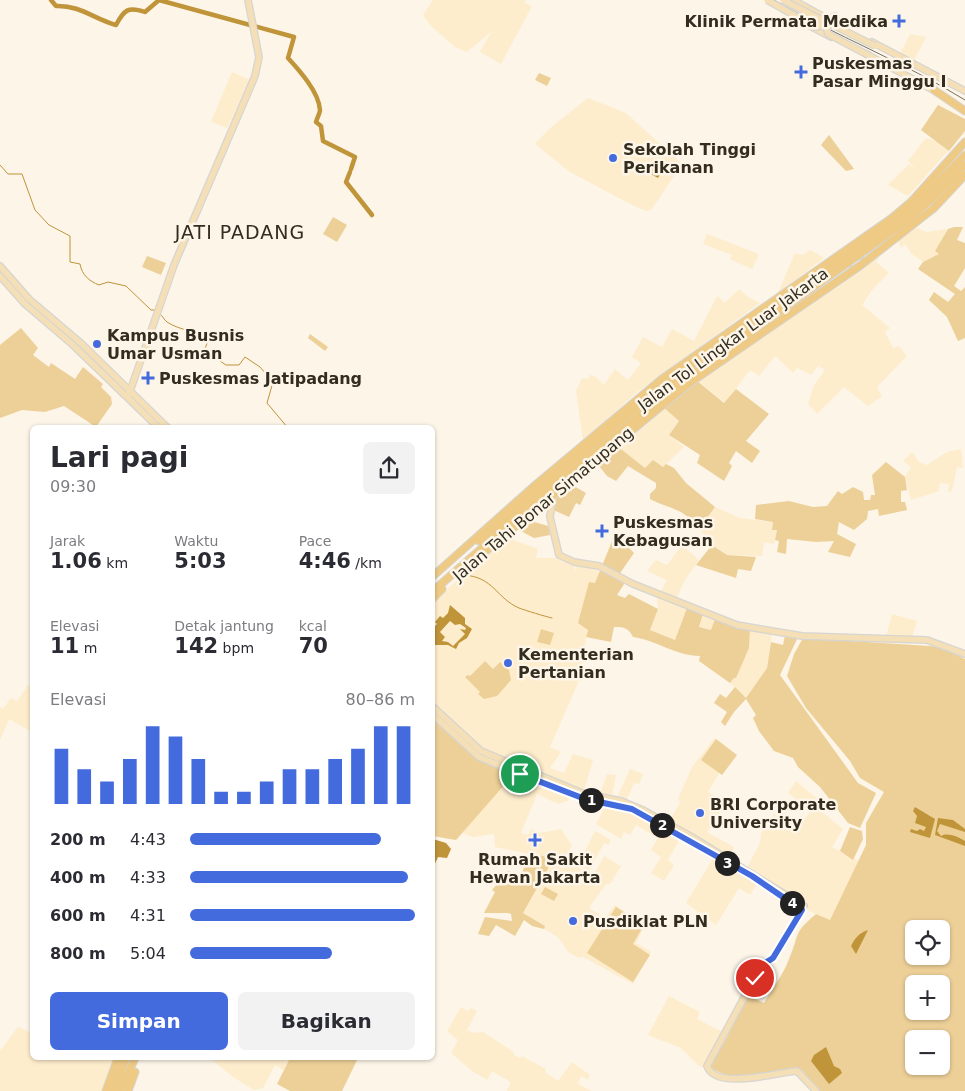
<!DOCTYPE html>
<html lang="id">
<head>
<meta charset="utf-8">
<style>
	body { margin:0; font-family:"DejaVu Sans",sans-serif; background:#f2f2f3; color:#2b2b33; height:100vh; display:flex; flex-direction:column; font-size:19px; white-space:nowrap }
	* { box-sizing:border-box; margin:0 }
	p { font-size:16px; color:#7c7c81 }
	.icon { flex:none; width:28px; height:28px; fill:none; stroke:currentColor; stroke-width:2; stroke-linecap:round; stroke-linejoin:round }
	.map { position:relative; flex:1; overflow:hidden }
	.details { position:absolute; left:30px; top:425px; width:405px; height:635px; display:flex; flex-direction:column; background:#fff; border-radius:8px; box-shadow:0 1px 4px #0004 }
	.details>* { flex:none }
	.buttons { position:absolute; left:905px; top:920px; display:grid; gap:10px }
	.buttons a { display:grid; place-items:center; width:45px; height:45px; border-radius:8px; background:#fff; box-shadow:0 1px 4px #0004; font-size:25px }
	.pin { position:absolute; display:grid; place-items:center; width:42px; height:42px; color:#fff; margin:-21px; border:2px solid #fff; border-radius:50%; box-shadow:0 1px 5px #0007 }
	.km { position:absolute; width:25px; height:25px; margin:-12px; border-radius:50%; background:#222; color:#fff; font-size:14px; line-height:25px; text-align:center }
	.round { display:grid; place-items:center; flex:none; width:52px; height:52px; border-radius:8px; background:#f2f2f3 }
	.head { display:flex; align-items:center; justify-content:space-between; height:85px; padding:0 20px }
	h1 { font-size:28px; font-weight:600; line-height:38px }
	.metrics { display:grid; grid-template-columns:repeat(3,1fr); gap:8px; height:85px; padding:5px 20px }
	.metrics div { display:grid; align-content:center }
	.metrics b { font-size:21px; font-weight:600 }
	.metrics small { font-size:14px; font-weight:400 }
	.metrics p { font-size:14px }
	.chart { height:140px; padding:10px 20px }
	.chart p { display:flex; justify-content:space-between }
	.chart svg { width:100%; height:90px; margin-top:5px; stroke:#446bde; stroke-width:6 }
	.primary-button { display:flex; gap:10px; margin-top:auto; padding:10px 20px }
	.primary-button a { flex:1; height:58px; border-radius:8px; background:#446bde; color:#fff; font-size:20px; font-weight:600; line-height:58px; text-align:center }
	.primary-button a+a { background:#f2f2f3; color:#2b2b33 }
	ul { padding:0 20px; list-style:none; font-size:16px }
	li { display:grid; grid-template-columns:80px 60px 1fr; align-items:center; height:38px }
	li i { height:12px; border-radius:6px; background:#446bde }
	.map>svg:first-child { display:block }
	.built { fill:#feedcc }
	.green { fill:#edd098; fill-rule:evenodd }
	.water { fill:#c09439; fill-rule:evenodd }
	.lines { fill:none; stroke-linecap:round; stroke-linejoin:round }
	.stream { stroke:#c09439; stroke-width:1 }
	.river { stroke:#c09439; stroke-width:4.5 }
	.highway-tunnel { stroke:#d4cdc0; stroke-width:7; stroke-dasharray:7 3.5; stroke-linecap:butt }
	.major-casing { stroke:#d6d5d2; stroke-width:8 }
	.highway-casing { stroke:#d6d5d2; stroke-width:9 }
	.major { stroke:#f5dfb6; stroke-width:5.5 }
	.highway { stroke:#eeca85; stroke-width:7 }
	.rail { stroke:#777164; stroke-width:1 }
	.major-bridge-casing { stroke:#d6d5d2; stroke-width:8; stroke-linecap:butt }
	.major-bridge { stroke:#f5dfb6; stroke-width:5.5 }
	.route-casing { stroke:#fff; stroke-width:10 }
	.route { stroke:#446bde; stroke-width:6 }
	.poi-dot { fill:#446bde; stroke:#fcf5e8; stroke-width:2 }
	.labels { text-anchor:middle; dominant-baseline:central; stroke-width:5; stroke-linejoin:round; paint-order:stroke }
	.poi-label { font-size:16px; font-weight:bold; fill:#332d20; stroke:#fcf5e8; text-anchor:start }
	.street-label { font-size:16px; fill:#332d20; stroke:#fcf5e8 }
	.quarter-label { font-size:19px; letter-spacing:1px; fill:#332d20; stroke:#fcf5e8 }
</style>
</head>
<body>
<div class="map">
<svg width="965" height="1091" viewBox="0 0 965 1091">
	<rect width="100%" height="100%" fill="#fcf5e8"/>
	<g class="built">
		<polygon points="433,0 526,0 524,2 532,6 501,64 480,52 491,32 467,52 455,47 430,25 423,15"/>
		<polygon points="910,34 926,37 913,62 899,56"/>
		<polygon points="232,72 250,80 227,128 211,122"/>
		<polygon points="588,98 626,113 682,164 652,209 647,211 634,206 570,172 535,144 549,129"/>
		<polygon points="926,138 940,142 949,150 908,196 888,185 909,164 916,169 908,161"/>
		<polygon points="911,226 927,232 948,229 935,251 940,254 923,262 912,254 905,244 901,248 896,237"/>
		<polygon points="707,234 759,254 752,269 730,259 732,255 703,244"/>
		<polygon points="810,250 824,258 778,293 795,253 803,255"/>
		<polygon points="882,253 876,262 889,273 872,290 862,305 890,328 885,332 893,348 899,346 907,356 877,387 882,396 868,406 844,387 817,414 808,404 814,385 825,370 818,366 811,375 797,368 793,373 775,356 759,376 750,370 725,403 691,376 870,256"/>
		<polygon points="739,289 748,297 760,303 636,393 583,441 576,391 582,378 588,379 590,375 595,376 604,385 615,369 628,380 641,363 632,357 643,337 662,347 672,329 694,341 717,296 725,303"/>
		<polygon points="663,407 679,421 669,435 684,447 663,467 645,468 617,446"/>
		<polygon points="961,449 963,468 957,467 952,491 948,492 949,484 940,483 939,491 911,500 905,477 911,467 903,461 912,452 919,462 927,465 947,452"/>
		<polygon points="715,507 740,518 773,522 777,530 774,544 764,542 762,556 727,555 712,544 699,529"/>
		<polygon points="505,537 538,549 536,558 556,558 575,567 573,575 578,563 601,572 586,637 581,676 550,747 561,752 550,768 564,773 573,754 593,760 584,791 592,794 594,789 601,791 607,774 616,775 612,796 617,798 630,769 643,774 639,784 634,783 624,806 669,822 680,802 678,799 692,767 715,738 734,754 721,770 708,792 726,802 707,832 734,847 727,866 743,875 760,843 761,833 774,814 798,828 811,811 788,793 796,781 820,801 816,807 843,829 832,847 859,861 830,920 788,902 758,882 750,895 739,888 716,925 686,903 714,857 684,832 668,860 674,865 664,881 651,873 661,857 651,850 658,838 636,825 630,835 624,832 621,839 596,824 607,803 572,796 567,801 558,804 537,794 521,833 528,835 531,829 540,833 561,829 572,846 564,859 593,876 604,856 621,866 610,884 606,884 589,908 605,918 615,905 645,925 636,943 651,952 633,984 583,957 579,958 568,952 558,937 544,929 545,926 523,913 550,864 554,864 556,859 495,847 494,834 473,837 462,833 456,840 433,836 433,602"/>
		<polygon points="682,545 699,560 685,580 675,601 687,608 675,640 650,630 658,609 657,598 667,580 647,571 656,560 667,565"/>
		<polygon points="703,614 715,619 712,630 699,627"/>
		<polygon points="892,614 917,621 912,638 886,637"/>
		<polygon points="750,629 772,632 767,668 746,698 730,683 734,677 736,678 749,648"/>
		<polygon points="28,685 32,688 32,718 29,723 32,726 32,732 9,719 0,740 0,707 3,709 11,698 17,701"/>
		<polygon points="595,831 611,840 608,845 604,843 589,871 578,865"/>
		<polygon points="669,996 700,1012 697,1019 729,1035 709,1068 700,1067 681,1048 648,1035"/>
		<polygon points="461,1007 468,1011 471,1008 477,1011 467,1030 473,1033 483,1032 514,1052 513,1054 519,1058 522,1056 546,1069 545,1072 558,1081 572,1062 590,1075 588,1080 581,1076 578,1084 592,1091 507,1091 511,1082 492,1071 487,1080 472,1071 451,1053 458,1040 447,1031"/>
		<polygon points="18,1027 32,1033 32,1058 114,1058 102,1091 0,1091 0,1051"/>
		<polygon points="210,1058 290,1058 283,1070 275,1065 263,1088 254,1090 233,1077"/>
	</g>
	<g class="green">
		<polygon points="539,73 551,78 547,86 535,80"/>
		<polygon points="938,105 965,119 965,131 949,151 921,130"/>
		<polygon points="829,135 854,169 846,171 821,145"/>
		<polygon points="333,217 347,225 337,242 323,234"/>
		<polygon points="954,227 963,227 957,240 965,243 965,268 954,286 961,291 965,287 965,338 958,341 947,317 929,300 934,292 948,302 955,294 918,269 923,262 939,254 935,251 948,229"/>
		<polygon points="147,256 166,263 161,275 142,267"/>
		<polygon points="21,328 38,348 33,355 49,367 51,363 75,379 83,367 103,384 101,387 111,397 112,404 96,427 64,406 45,412 22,410 0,418 0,345"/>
		<polygon points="310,334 328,347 325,351 308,338"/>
		<polygon points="691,376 724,403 736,389 769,414 746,441 760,451 752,463 736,451 729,463 732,466 724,481 697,463 700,455 669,435 679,421 663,407"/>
		<path d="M617 446 645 468 653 460 663 467 666 464 674 468 686 483 715 507 699 529C683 507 671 510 650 499V494L656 488V483L628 466 616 481 607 476 596 462Z"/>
		<polygon points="886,462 905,477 907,490 901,491 901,502 905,502 907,510 879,516 878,509 868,511 867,519 854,530 839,522 837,534 856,544 850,557 828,552 834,541 816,542 787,539 786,554 777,552 779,541 775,540 777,530 772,530 773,522 755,519 756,505 789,501 813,507 827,506 838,491 842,494 853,487 863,492 864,500 870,500 871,495 875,495 872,475"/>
		<polygon points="567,482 586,493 580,505 576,503 569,517 542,505"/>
		<polygon points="535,511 531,521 548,526 550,535 534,538 515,528"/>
		<path d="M615 534 634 553 618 576 626 581 617 595 625 598 629 594 658 609 650 630 675 640 687 608 703 614 699 627 711 630 715 619 750 629 749 648 736 678H734L730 683 699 661 700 656C676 656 656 640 633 637 629 628 624 627 614 627L611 642 586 637 588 630 578 623 589 582 595 583Z"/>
		<polygon points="712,545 727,555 756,557 751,571 738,569 736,578 696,565"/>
		<polygon points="541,629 554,633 550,645 537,642"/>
		<polygon points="785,635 798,637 780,675 858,783 876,793 860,828 848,823 820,787 798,767 793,758 774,751 759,731 753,718 756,715 746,699 734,712 725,726 721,722 727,712 714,703 720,694 726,698 735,687 746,698 767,668 771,642 783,645"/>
		<path d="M803 638 930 646 943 648 965 659V1091H819L802 1070C783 1071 765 1078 747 1078 734 1079 721 1073 709 1068L728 1036 722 1032 742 993 764 1003C772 989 783 975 789 959 800 934 792 934 816 914L830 920 866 845V823L884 792 860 778 850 761 806 708 787 676 794 654ZM914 929H941V956H914ZM914 984H941V1011H914ZM914 1039H941V1066H914Z"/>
		<polygon points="485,661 493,669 500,662 509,670 511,680 497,696 484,699 478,694 480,692 465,677 468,675 470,676"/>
		<polygon points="433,718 478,760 513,775 456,840 433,836"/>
		<polygon points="716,739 737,755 722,775 701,760"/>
		<polygon points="850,827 862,831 863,839 853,860 840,851"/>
		<polygon points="529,853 557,859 554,864 550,865 523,913 545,926 544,929 532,926 524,920 515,936 496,925 489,936 478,934 485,917 512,921 511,914 508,913 484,913 495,892 492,890 508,871 521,876"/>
		<polygon points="545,887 558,894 554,901 541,894"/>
		<polygon points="616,907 644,925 633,944 650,955 633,982 587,953"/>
		<polygon points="290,1058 358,1058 342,1091 290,1091 277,1084"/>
	</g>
	<g class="water">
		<polygon points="651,163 663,169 658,178 647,172"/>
		<path d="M450 605 465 618V624L472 629 467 638 459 643 456 649 448 645H433V628L437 624 435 622 440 616 443 618 448 613ZM450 621 455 625 460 624 466 628 465 630 460 629 465 634 453 646 448 642 442 641 445 637 440 632Z"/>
		<polygon points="915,807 935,819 930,838 910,832 911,829 917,831 920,829 924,831 926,827 915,823 917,816 913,811"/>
		<path d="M938 818 953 820 965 829V832L940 824 937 831 941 836C948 832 958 837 965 841V846L935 835Z"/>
		<polygon points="433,839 446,843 451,849 447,858 438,857 433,868"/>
		<path d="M868 930 856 954 851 946C855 938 859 933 868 930Z"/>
		<polygon points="826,1047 834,1066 840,1069 842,1073 829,1084 811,1061 814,1055"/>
	</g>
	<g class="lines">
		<g class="stream">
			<path d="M0 165 8 174H22L35 210 49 225 70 236V262L80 264C82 275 89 281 99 285L108 282 126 286 151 310H156"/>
			<path d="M159 313C163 316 164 320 167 322 180 331 198 330 208 341L202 356 217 359 226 365H239L245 357 260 367 273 382 267 403 288 428"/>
			<path d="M464 575C494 577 496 598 519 608 524 610 547 617 552 618"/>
		</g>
		<g class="river">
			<path d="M51 0 56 6C80 5 94 19 116 25 124 10 128 6 145 12L159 0 294 37 288 58C299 70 319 92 320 110 320 113 317 118 316 122L321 126 323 141 355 157 351 169"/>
			<polyline points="350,172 346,182 372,215"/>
		</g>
		<g class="highway-tunnel">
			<polyline points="860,261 865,258"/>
			<polyline points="849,268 853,266"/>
		</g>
		<g class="major-casing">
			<g id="major">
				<polyline points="793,0 844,28"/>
				<polyline points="828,19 835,16"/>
				<polyline points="810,26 831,37"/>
				<polyline points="872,42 965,91"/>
				<polyline points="866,54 937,92"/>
				<polyline points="0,266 29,299 82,344 168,428"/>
				<polyline points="0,276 25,304 73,345 159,428"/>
				<polyline points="128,397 174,265 255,76 259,57 248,0"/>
				<polyline points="553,496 550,517 559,555 574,562 599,566 633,584 737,625 802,636 927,640 965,654"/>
				<path d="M432 706 481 751 582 793 621 801 643 810 692 837 804 906 773 958 759 970 707 1066C716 1091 778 1072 797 1071L816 1091"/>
				<polyline points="432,714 479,757 564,791 591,800"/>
				<polyline points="613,803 642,814 752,877"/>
			</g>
		</g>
		<g class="highway-casing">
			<g id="highway">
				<polyline points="934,90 965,111"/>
				<polyline points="479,541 627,416 689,367 899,219 924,197 965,155"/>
				<polyline points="465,568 688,384 861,265 934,208 965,175"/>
				<polyline points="432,577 532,488 662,379 892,218 911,202 965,142"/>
				<polyline points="432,592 521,514 671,389 905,222 933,198 965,165"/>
				<polyline points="432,599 442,589"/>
				<polyline points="106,1091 118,1058"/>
				<polyline points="113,1091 126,1058"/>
				<polyline points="120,1091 135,1058"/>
				<polyline points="128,1091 135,1072"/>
			</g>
		</g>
		<use href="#major" class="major"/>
		<use href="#highway" class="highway"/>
		<path class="rail" d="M774 0C836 36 904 62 965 100"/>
		<g class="major-bridge-casing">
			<g id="major-bridge">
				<polyline points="767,0 815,27 821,26 822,23 820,19 783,0"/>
				<polyline points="870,56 828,34 826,27 833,25 875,46"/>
			</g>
		</g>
		<use href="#major-bridge" class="major-bridge"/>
	</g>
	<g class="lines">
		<g class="route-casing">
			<polyline id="route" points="520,774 585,799 632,809 752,876 802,910 773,958 762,965 755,978"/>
		</g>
		<use href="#route" class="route"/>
	</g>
	<g class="poi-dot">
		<path d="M896.5 13.5h5v5h5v5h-5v5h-5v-5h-5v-5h5z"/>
		<path d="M798.5 64.5h5v5h5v5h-5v5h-5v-5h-5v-5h5z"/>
		<circle cx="613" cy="158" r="5"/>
		<circle cx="97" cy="344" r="5"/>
		<path d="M145.5 370.5h5v5h5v5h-5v5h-5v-5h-5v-5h5z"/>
		<path d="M599.5 523.5h5v5h5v5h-5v5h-5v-5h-5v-5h5z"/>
		<circle cx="508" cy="663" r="5"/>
		<circle cx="700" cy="813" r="5"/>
		<path d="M532.5 832.5h5v5h5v5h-5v5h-5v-5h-5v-5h5z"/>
		<circle cx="573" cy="921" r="5"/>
	</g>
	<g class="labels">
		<g class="poi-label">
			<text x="888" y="21" text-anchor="end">Klinik Permata Medika</text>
			<text x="812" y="63">Puskesmas<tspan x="812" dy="18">Pasar Minggu I</tspan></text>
			<text x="623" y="149">Sekolah Tinggi<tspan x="623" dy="18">Perikanan</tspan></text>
			<text x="107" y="335">Kampus Busnis<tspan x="107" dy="18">Umar Usman</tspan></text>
			<text x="159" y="378">Puskesmas Jatipadang</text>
			<text x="613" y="522">Puskesmas<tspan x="613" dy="18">Kebagusan</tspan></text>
			<text x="518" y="654">Kementerian<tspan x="518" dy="18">Pertanian</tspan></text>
			<text x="710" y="804">BRI Corporate<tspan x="710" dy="18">University</tspan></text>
			<text x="535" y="859" text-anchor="middle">Rumah Sakit<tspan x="535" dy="18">Hewan Jakarta</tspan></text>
			<text x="583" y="921">Pusdiklat PLN</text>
		</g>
		<g class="street-label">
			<text transform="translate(733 339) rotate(-36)">Jalan Tol Lingkar Luar Jakarta</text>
			<text transform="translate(543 504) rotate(-40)">Jalan Tahi Bonar Simatupang</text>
		</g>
		<g class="quarter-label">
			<text x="240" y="232">JATI PADANG</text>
		</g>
	</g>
</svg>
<div class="buttons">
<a><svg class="icon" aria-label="locate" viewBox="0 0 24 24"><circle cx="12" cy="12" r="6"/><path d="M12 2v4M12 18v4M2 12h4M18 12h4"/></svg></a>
<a>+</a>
<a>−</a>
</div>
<div class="pin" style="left:520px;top:774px;background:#1e9e55"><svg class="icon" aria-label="arrive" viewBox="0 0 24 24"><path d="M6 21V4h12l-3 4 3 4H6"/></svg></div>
<div class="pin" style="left:755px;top:978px;background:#d93025"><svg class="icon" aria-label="check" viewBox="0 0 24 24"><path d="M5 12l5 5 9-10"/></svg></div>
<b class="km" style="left:591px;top:800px">1</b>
<b class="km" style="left:662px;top:825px">2</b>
<b class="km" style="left:727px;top:863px">3</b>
<b class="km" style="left:792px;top:903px">4</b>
<section class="details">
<div class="head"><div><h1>Lari pagi</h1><p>09:30</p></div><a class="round"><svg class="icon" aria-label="share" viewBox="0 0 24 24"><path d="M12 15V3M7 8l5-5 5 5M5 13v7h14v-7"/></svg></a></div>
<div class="metrics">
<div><p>Jarak</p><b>1.06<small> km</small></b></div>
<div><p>Waktu</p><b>5:03</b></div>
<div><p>Pace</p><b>4:46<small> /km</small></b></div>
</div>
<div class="metrics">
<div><p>Elevasi</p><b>11<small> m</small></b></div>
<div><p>Detak jantung</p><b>142<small> bpm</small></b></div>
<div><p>kcal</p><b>70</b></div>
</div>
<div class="chart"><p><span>Elevasi</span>80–86 m</p>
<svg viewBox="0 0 160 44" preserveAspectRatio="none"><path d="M5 44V17M15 44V27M25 44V33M35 44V22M45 44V6M55 44V11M65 44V22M75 44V38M85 44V38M95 44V33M105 44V27M115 44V27M125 44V22M135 44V17M145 44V6M155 44V6"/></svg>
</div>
<ul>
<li><b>200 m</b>4:43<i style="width:85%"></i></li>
<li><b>400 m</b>4:33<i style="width:97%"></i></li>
<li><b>600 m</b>4:31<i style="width:100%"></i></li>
<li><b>800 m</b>5:04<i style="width:63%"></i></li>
</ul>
<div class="primary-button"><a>Simpan</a><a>Bagikan</a></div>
</section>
</div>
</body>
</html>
